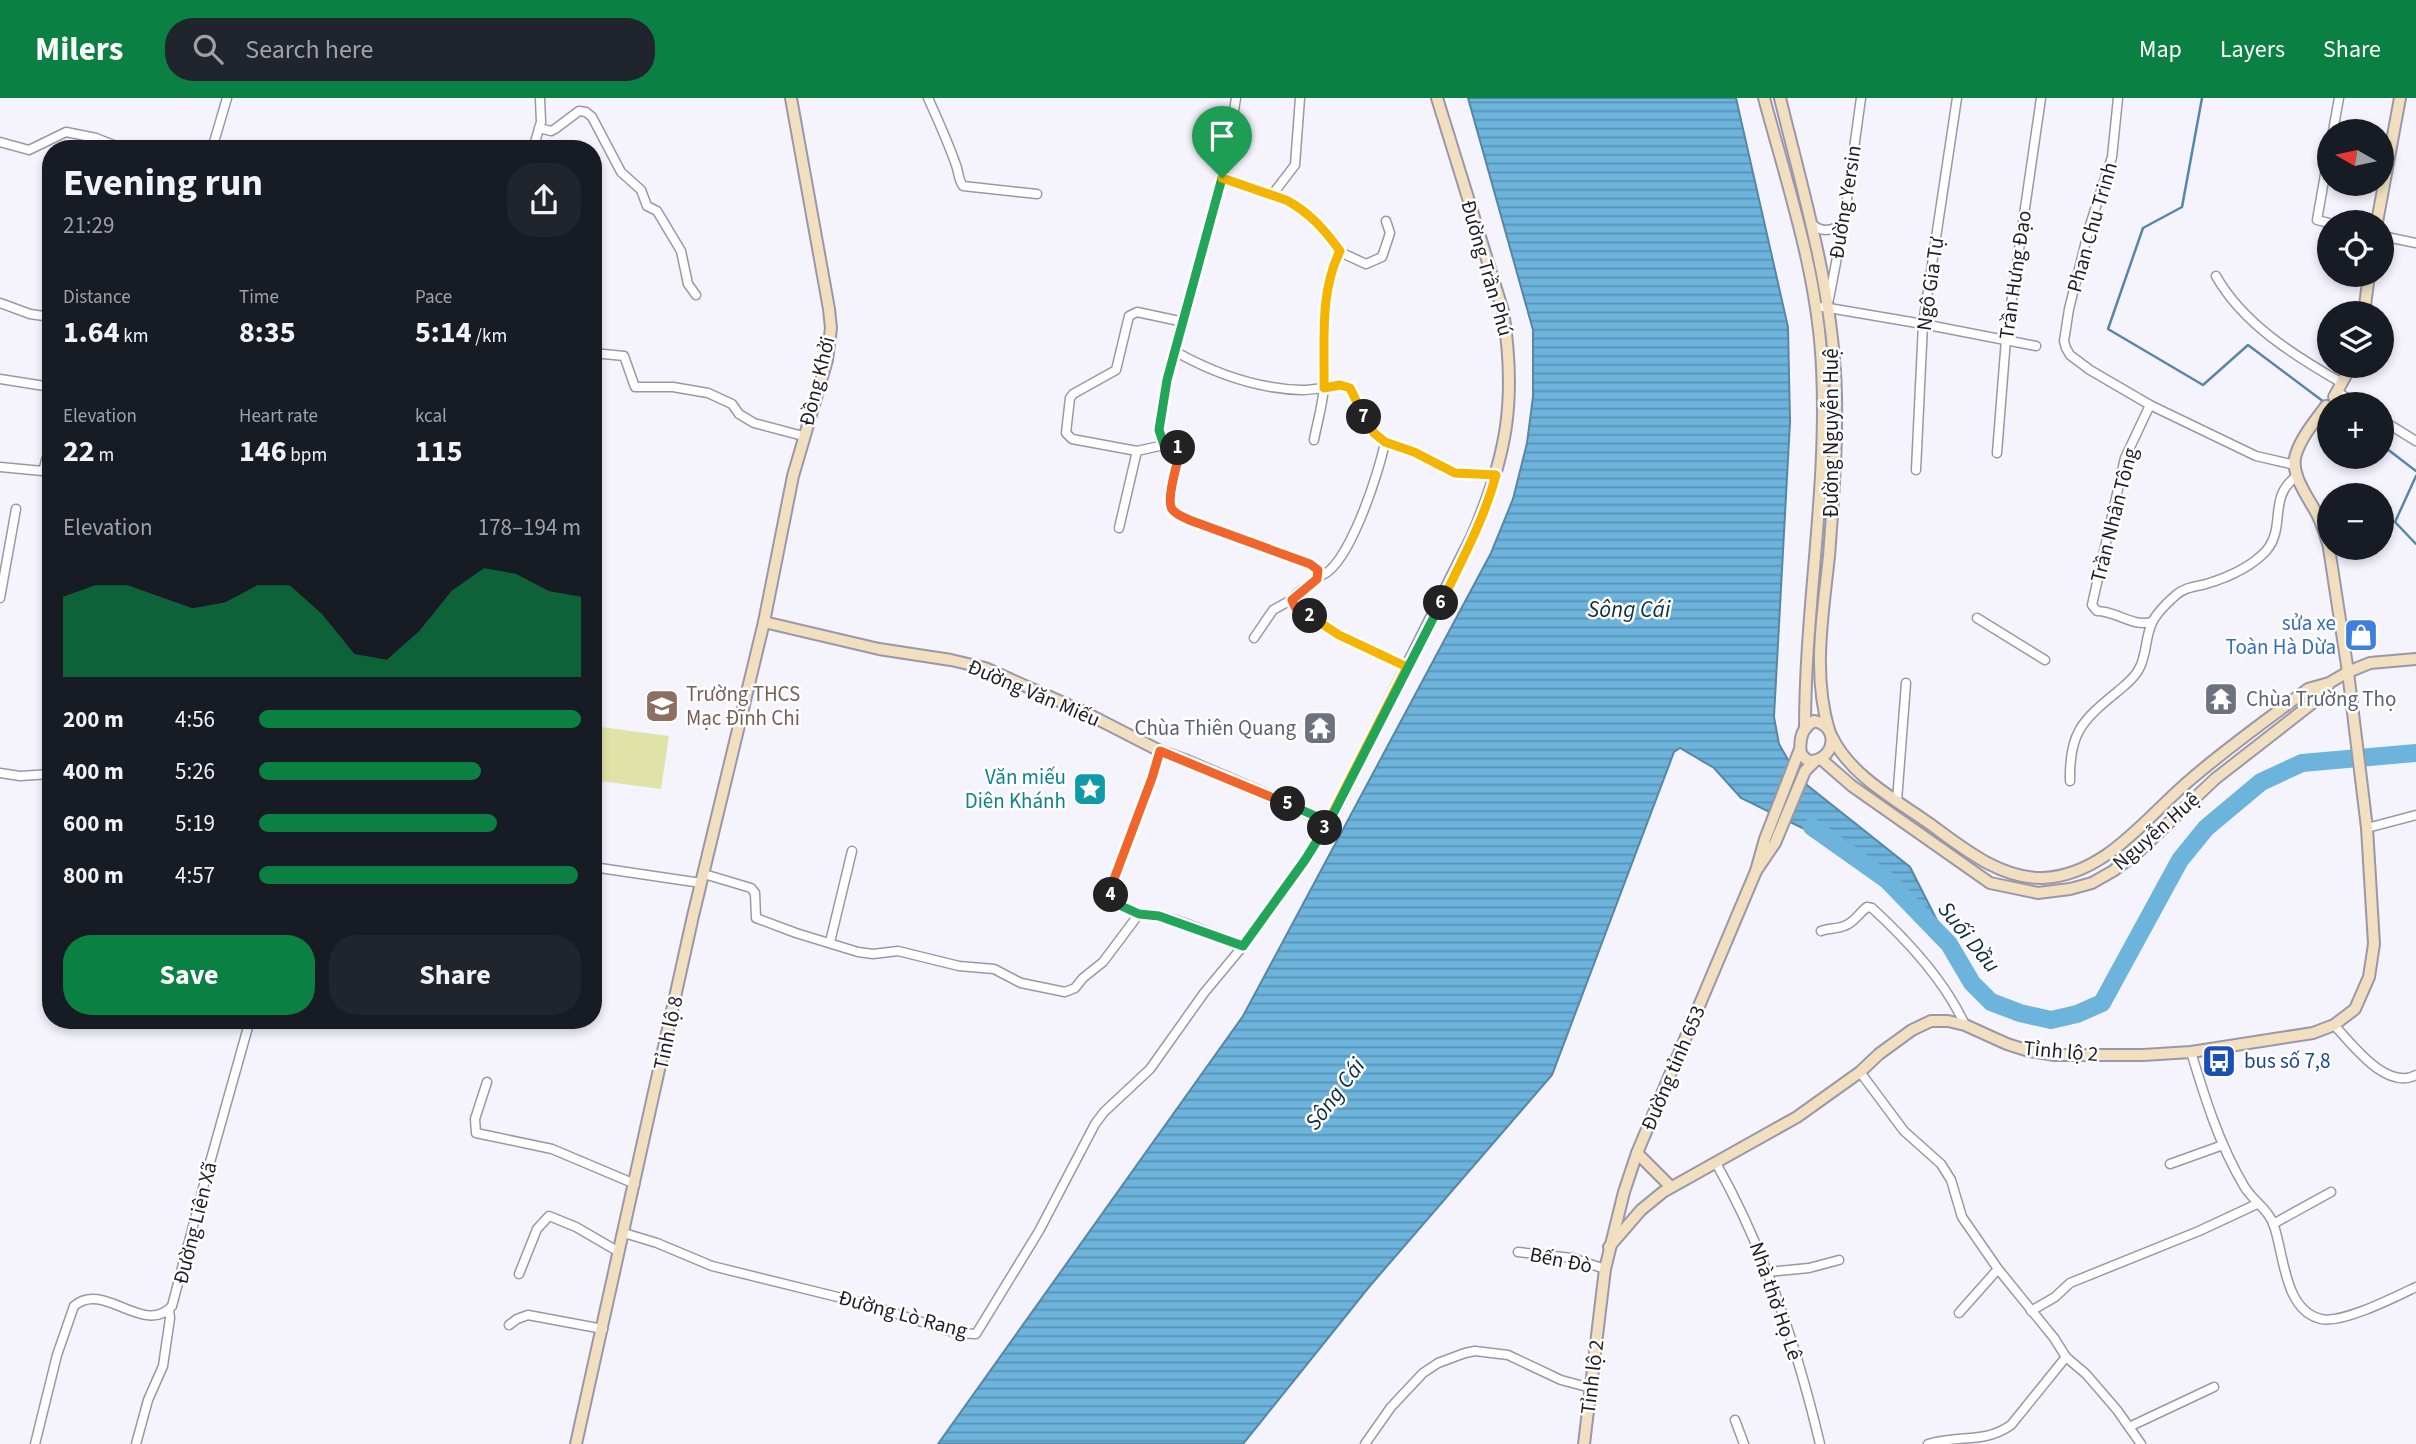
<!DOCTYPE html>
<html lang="en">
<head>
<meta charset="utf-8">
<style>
	body { margin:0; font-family:"Source Sans 3",sans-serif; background:#20242c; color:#f1f3f6; height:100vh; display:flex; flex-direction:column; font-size:26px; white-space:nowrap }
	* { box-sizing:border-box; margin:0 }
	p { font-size:23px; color:#9ea1a6 }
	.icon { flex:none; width:38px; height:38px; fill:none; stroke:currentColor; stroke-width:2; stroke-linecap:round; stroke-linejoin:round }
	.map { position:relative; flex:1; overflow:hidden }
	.sheet { position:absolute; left:42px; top:42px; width:560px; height:889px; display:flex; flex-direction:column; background:#171b24; border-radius:28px; box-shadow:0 4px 10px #0003 }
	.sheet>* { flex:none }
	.needle { width:46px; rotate:279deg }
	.fabs { position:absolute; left:2317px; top:21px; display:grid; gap:14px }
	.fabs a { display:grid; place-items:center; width:77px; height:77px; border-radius:50%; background:#171b24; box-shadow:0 4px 10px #0003; font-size:35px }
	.pin { position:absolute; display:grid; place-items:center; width:60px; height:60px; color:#fff; margin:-72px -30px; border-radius:50% 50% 50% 0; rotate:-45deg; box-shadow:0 0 7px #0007 }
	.pin .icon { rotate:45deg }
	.km { position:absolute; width:35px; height:35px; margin:-18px; border-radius:50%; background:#222; color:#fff; font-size:19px; line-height:35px; text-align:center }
	.round { display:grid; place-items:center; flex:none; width:74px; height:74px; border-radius:28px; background:#20242c }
	.overview { display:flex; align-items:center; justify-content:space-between; height:119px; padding:0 21px }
	h1 { font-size:38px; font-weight:700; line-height:52px }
	.stats { display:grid; grid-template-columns:repeat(3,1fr); gap:10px; height:119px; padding:7px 21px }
	.stats div { display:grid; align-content:center }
	.stats b { font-size:30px; font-weight:700 }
	.stats small { font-size:19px; font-weight:400 }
	.stats p { font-size:19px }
	.chart { height:196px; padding:14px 21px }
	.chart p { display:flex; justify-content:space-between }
	.chart svg { width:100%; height:126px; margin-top:7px; fill:#0b8043; opacity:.7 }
	.primary-button { display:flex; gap:14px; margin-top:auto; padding:14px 21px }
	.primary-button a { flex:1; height:80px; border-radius:28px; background:#0b8043; color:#fff; font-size:28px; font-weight:700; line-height:80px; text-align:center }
	.primary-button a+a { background:#20242c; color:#f1f3f6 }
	ul { padding:0 21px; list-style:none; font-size:23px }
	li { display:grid; grid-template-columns:112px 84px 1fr; align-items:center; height:52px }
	li i { height:18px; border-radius:9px; background:#0b8043 }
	header { display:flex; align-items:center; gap:42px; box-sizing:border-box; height:98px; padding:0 35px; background:#0b8043; color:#fff }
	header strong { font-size:33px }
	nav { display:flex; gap:38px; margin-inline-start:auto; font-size:24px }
	.search { width:490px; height:63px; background:#20242c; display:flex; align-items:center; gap:18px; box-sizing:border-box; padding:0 24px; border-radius:28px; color:#9ea1a6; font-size:26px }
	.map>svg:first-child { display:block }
	.park { fill:#e0e3a7 }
	.water { fill:url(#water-rules); stroke:#5687a6; stroke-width:2 }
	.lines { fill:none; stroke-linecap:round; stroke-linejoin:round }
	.stream { stroke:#5687a6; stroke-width:2.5 }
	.river { stroke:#6db4dd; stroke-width:18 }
	.street-casing { stroke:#9a97ab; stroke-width:11 }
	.secondary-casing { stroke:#9a97ab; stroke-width:14 }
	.street { stroke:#fff; stroke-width:8 }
	.secondary { stroke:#f1dfc0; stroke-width:10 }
	.split-1-casing { stroke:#fff; stroke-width:14 }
	.split-2-casing { stroke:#fff; stroke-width:14 }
	.split-3-casing { stroke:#fff; stroke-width:14 }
	.split-4-casing { stroke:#fff; stroke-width:14 }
	.split-5-casing { stroke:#fff; stroke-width:14 }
	.split-6-casing { stroke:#fff; stroke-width:14 }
	.split-7-casing { stroke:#fff; stroke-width:14 }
	.split-8-casing { stroke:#fff; stroke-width:14 }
	.split-1 { stroke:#22a559; stroke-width:9 }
	.split-2 { stroke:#f0652b; stroke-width:9 }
	.split-3 { stroke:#f5b400; stroke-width:9 }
	.split-4 { stroke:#22a559; stroke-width:9 }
	.split-5 { stroke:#f0652b; stroke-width:9 }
	.split-6 { stroke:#22a559; stroke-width:9 }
	.split-7 { stroke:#f5b400; stroke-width:9 }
	.split-8 { stroke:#f5b400; stroke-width:9 }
	.labels { text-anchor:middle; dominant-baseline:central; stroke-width:5; stroke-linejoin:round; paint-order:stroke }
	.street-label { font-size:21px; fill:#1f1e26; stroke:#fff }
	.shop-label { font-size:21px; fill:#366cbe; stroke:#fff; text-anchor:end }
	.education-label { font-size:21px; fill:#785e54; stroke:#fff; text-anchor:start }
	.worship-label { font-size:21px; fill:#5b616d; stroke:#fff; text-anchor:start }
	.culture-label { font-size:21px; fill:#0d838f; stroke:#fff; text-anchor:end }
	.transit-label { font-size:21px; fill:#164399; stroke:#fff; text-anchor:start }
	.water-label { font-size:23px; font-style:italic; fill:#0c2d3e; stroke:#fff }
</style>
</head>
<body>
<header>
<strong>Milers</strong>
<div class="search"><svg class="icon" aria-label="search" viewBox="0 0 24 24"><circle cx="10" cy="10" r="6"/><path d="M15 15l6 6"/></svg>Search here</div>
<nav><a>Map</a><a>Layers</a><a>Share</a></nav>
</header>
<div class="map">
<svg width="2416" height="1346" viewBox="0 0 2416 1346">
	<defs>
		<pattern id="water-rules" width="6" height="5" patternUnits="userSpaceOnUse" patternTransform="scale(1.75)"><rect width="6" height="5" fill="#6db4dd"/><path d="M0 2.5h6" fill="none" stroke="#5992b3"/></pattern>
	</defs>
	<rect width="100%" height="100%" fill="#f5f4fd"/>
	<polygon class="park" points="593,628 669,638 661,691 593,682"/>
	<polygon class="water" points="1468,0 1736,0 1788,229 1790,324 1774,619 1779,646 1791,667 1807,687 1910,769 1949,846 1893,784 1845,742 1827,742 1741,700 1714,670 1680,650 1674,654 1552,977 1369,1189 1243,1346 938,1346 1243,918 1491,455 1513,401 1527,345 1533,299 1533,232"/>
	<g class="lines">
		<g class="stream">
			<polyline points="2202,0 2182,109 2143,130 2108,231 2203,287 2248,247 2324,304"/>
			<polyline points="2382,347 2416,373"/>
			<polyline points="2416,378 2395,424 2416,446"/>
		</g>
		<polyline class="river" points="1812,729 1887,782 1949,846 1972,885 1991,904 2020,915 2051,922 2077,916 2102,905 2180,762 2206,730 2261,684 2302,665 2416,655"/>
		<g class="street-casing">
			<g id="street">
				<path d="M928 0C938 22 948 44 956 67 959 75 958 81 963 88L1037 96"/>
				<polyline points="2118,0 2112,59 2090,127 2069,211 2064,243 2066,250 2070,257 2090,272 2150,307 2256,358 2295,367"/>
				<polyline points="539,30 551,33 555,31 579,13 586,14 592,19 621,74 641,92 647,108 657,113 681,153 688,186 696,197"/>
				<polyline points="2333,33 2339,0"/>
				<polyline points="0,44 29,52 66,34 96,40 124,51"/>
				<polyline points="212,51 227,0"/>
				<polyline points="533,51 541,24 540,0"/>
				<polyline points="2329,54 2317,122 2329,125"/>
				<path d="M1222 80 1286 101C1309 115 1325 132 1340 154 1318 196 1328 243 1324 288 1323 306 1317 325 1314 342"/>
				<polyline points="1272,97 1295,67 1300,0"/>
				<path d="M1811 125C1822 136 1834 133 1844 123"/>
				<polyline points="2382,138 2416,145"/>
				<polyline points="1340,154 1366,166 1382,159 1390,135 1386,123"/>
				<path d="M2216 178C2243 226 2295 258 2342 285"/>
				<polyline points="1829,201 1844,123 1861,0"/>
				<polyline points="0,205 30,216 51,219"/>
				<polyline points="1823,209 1923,226 2036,248"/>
				<path d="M1184 224 1137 214 1129 218 1116 272 1073 296 1070 300 1066 335 1072 341 1137 353 1164 347 1179 351 1170 407 1177 416 1192 423 1310 466 1318 472V478C1311 489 1295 492 1291 504L1295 509 1339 537 1407 569"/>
				<path d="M1176 254C1214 275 1259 291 1302 292 1317 292 1331 287 1346 288L1350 290 1367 325 1374 335 1385 344 1414 354 1455 375 1496 377"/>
				<polyline points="593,255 624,258 635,289 673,289 708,295 732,306 739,316 754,325 803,338"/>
				<polyline points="0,281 51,289"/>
				<polyline points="2337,294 2357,306"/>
				<path d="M2150 307 2125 360 2092 507 2097 513C2117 513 2131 529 2152 524"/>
				<polyline points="2382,322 2416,343"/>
				<polyline points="1164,347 1159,333 1167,282 1226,63 1236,0"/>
				<polyline points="1997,355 2006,241 2041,0"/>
				<polyline points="0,369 43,373 51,345"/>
				<polyline points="1916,372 1923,226 1957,0"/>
				<polyline points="1119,430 1137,353"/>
				<path d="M1318 478C1347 476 1380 371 1385 344"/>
				<polyline points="0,500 16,411"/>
				<polyline points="1977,520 2045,562"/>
				<polyline points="1254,540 1273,512 1291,502"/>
				<polyline points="0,675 20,678 51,676"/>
				<path d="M2070 683C2069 636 2081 623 2117 594 2125 587 2134 581 2139 571 2147 557 2145 539 2152 525 2156 516 2168 504 2176 497 2185 489 2195 489 2206 486 2226 480 2251 469 2266 453 2287 428 2267 399 2297 378"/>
				<polyline points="1897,703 1906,585"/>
				<polyline points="2367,730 2416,717"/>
				<polyline points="593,769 701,785"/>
				<path d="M704 776 751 790 755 795 756 820 796 835 858 854 873 856 898 853 959 868 994 871 1021 885 1065 894 1075 890 1083 880 1103 864 1139 816C1159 811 1221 840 1243 848"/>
				<path d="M1139 816C1124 810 1110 807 1112 789L1152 680 1160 653"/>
				<path d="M1821 833C1829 830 1837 831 1844 828 1854 825 1859 815 1867 809L1872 810C1907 842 1945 883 1965 927"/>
				<polyline points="830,844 852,753"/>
				<path d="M2334 927C2352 946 2386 993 2416 977"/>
				<path d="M2191 954C2205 1000 2219 1046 2244 1088 2252 1102 2267 1110 2273 1125 2284 1153 2283 1212 2321 1221 2342 1226 2395 1199 2416 1189"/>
				<polyline points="1860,974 1904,1033 1941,1066 1951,1082 1962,1119 1998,1171 2054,1240 2066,1259 2086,1276 2117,1312 2141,1346"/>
				<polyline points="487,984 475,1021 476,1035 552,1051 635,1086"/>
				<path d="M1716 1065C1765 1152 1797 1249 1820 1346"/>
				<polyline points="2170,1066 2223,1047"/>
				<polyline points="2273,1126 2331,1094"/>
				<polyline points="624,1135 657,1145 712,1168 866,1206 956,1235 976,1236 1039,1133 1095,1026 1104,1014 1150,971 1204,895 1243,848 1305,762 1329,724"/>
				<polyline points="1518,1154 1572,1160 1605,1171"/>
				<polyline points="1767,1174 1809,1170 1839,1162"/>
				<polyline points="519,1176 537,1131 549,1118 576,1129 619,1154"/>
				<polyline points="2031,1213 2055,1199 2070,1185 2199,1133 2257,1106"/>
				<polyline points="1959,1215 1998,1171"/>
				<polyline points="509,1227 517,1221 528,1217 603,1231"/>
				<polyline points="1735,1322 1744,1346"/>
				<polyline points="2129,1329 2214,1289"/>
				<path d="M35 1346 57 1257 74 1208C104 1182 144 1239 172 1208L207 1075 250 922"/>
				<polyline points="136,1346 148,1302 163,1268 170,1220 169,1212"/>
				<polyline points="1365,1346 1391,1309 1423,1275 1438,1265 1465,1255 1475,1253 1508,1257 1561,1282 1591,1290"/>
				<path d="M1928 1346C1961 1336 1984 1346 2011 1327L2066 1259"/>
			</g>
		</g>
		<g class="secondary-casing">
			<g id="secondary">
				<path d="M1764 0C1788 89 1818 177 1822 270 1828 390 1805 510 1805 630"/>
				<path d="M1780 0C1804 98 1834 196 1836 298 1837 351 1833 405 1829 458 1823 516 1812 576 1829 632"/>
				<polyline points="2377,124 2400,0"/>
				<polyline points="2364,215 2369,177"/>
				<polyline points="2334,299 2351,268"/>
				<path d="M2326 308C2315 323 2302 338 2296 356 2289 376 2309 400 2318 418 2323 428 2326 439 2329 449"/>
				<path d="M764 524 879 551 951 562 985 570 1086 615 1160 653 1185 662 1329 724 1472 439C1507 358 1517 302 1503 213L1437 0"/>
				<path d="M1814 623C1841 628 1835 664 1808 663L1801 656C1799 643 1801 630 1814 623Z"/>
				<path d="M1832 639C1851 678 1895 701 1930 726 1963 750 2000 781 2043 780 2106 777 2146 719 2190 682 2227 650 2268 621 2308 591L2329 585 2348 574 2370 565 2416 561"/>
				<polyline points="1800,651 1765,741 1756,773 1775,745 1805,673 1815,663"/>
				<polyline points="1821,661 1852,688 1990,785 2038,795 2070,791 2092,785 2113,773 2136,756 2215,681 2315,603 2329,586"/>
				<polyline points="1637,1055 1671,1089"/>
				<polyline points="1609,1149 1641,1112 1663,1094 1797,1019 1860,974 1879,956 1912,932 1931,923 1948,923 1965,927 2007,946 2029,953 2055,957 2143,957 2191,954 2313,935 2334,927 2355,911 2369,879 2374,846 2367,730 2348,574 2329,450"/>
				<polyline points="576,1346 693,818 764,524 793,378 827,262 831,230 829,211 791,0"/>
				<polyline points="1584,1346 1605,1171 1624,1094 1637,1055 1756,773"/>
			</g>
		</g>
		<use href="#street" class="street"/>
		<use href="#secondary" class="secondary"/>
	</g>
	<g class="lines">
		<g class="split-1-casing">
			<polyline id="split-1" points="1178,350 1164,347 1159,332 1167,282 1222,80"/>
		</g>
		<g class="split-2-casing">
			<path id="split-2" d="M1178 350 1180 354C1177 366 1166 402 1172 411 1176 417 1185 420 1192 423L1310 466 1318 472 1317 481 1292 502 1295 509 1310 518"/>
		</g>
		<g class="split-3-casing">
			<polyline id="split-3" points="1310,518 1339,537 1407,569 1325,730"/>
		</g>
		<g class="split-4-casing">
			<polyline id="split-4" points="1111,797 1117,806 1139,816 1159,818 1243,848 1305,762 1325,730"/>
		</g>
		<g class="split-5-casing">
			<polyline id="split-5" points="1111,797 1114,781 1152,680 1160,653 1288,706"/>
		</g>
		<g class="split-6-casing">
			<polyline id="split-6" points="1288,706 1329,724 1441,505"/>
		</g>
		<g class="split-7-casing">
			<path id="split-7" d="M1364 319 1374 335 1385 344 1414 354 1455 375 1496 377C1484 422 1461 464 1441 505"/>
		</g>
		<g class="split-8-casing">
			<path id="split-8" d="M1222 80 1286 102C1309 114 1325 132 1340 153 1319 195 1325 245 1324 290L1340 287 1350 290 1364 319"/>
		</g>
		<use href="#split-1" class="split-1"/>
		<use href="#split-2" class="split-2"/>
		<use href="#split-3" class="split-3"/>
		<use href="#split-4" class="split-4"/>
		<use href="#split-5" class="split-5"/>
		<use href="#split-6" class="split-6"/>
		<use href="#split-7" class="split-7"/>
		<use href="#split-8" class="split-8"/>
	</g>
	<defs>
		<g id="shop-square" transform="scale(1.75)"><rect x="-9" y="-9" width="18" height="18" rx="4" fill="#3f7fe0" stroke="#fff"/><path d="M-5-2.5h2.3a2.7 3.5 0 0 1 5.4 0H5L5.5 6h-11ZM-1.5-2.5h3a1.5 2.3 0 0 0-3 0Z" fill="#fff"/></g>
		<g id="temple-square" transform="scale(1.75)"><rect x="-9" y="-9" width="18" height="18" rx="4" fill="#6b7280" stroke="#fff"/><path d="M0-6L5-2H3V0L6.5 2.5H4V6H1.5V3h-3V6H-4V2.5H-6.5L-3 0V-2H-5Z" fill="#fff"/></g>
		<g id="school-square" transform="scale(1.75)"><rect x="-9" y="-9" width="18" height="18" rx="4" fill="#8d6e63" stroke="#fff"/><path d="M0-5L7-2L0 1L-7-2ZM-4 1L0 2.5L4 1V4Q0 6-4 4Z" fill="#fff"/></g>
		<g id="sight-square" transform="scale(1.75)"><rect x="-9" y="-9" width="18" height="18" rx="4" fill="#0f9aa8" stroke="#fff"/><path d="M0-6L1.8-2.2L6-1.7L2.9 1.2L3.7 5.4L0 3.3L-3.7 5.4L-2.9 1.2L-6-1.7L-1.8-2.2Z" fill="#fff"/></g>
		<g id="bus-square" transform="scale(1.75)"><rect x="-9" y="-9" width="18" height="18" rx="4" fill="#1a4fb4" stroke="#fff"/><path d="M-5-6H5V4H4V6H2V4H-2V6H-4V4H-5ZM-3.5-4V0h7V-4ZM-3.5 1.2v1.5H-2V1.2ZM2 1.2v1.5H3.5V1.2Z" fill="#fff"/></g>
	</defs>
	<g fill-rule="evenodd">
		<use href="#shop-square" x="2361" y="537"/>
		<use href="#temple-square" x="2221" y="601"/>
		<use href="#school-square" x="662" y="608"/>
		<use href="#temple-square" x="1320" y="630"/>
		<use href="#sight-square" x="1090" y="691"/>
		<use href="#bus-square" x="2219" y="963"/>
	</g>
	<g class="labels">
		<g class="street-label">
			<text transform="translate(1845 104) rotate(-81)">Đường Yersin</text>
			<text transform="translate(2092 129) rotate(-74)">Phan Chu Trinh</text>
			<text transform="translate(1487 170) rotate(74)">Đường Trần Phú</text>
			<text transform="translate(2015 177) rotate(-82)">Trần Hưng Đạo</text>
			<text transform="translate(1930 186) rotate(-82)">Ngô Gia Tự</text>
			<text transform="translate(817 283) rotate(-76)">Đồng Khởi</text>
			<text transform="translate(1831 335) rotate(-90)">Đường Nguyễn Huệ</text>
			<text transform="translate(2114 417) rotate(-76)">Trần Nhân Tông</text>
			<text transform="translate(1034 595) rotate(23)">Đường Văn Miếu</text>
			<text transform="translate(2156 733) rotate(-41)">Nguyễn Huệ</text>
			<text transform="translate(668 935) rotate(-78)">Tỉnh lộ 8</text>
			<text transform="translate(2061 953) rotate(5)">Tỉnh lộ 2</text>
			<text transform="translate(1673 970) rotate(-67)">Đường tỉnh 653</text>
			<text transform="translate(195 1125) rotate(-76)">Đường Liên Xã</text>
			<text transform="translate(1561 1162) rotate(11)">Bến Đò</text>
			<text transform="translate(1776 1203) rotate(71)">Nhà thờ Họ Lê</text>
			<text transform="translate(903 1216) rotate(15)">Đường Lò Rang</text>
			<text transform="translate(1592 1279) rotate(-83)">Tỉnh lộ 2</text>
		</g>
		<g class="shop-label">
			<text x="2336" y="525">sửa xe<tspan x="2336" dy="24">Toàn Hà Dừa</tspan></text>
		</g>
		<g class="education-label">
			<text x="686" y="596">Trường THCS<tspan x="686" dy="24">Mạc Đĩnh Chi</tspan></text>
		</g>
		<g class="worship-label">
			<text x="2246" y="601">Chùa Trường Thọ</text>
			<text x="1296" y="630" text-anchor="end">Chùa Thiên Quang</text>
		</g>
		<g class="culture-label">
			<text x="1066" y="679">Văn miếu<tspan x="1066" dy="24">Diên Khánh</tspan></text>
		</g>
		<g class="transit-label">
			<text x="2244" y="963">bus số 7,8</text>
		</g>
		<g class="water-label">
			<text x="1629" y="511">Sông Cái</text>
			<text transform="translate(1969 839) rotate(51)">Suối Dầu</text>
			<text transform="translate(1335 996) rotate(-53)">Sông Cái</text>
		</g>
	</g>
</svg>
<div class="fabs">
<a><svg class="needle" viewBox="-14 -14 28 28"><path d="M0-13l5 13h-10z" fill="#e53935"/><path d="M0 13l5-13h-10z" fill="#9ea1a6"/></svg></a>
<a><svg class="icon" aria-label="locate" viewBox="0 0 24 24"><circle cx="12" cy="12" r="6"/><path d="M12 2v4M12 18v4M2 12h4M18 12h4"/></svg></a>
<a><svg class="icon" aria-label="layers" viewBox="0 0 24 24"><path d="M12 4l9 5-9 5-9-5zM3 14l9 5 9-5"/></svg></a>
<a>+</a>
<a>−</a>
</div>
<div class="pin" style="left:1222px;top:80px;background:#1e9e55"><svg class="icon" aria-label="arrive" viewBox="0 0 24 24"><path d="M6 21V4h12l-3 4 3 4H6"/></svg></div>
<b class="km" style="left:1178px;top:350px">1</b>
<b class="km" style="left:1310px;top:518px">2</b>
<b class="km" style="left:1325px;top:730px">3</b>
<b class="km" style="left:1111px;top:797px">4</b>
<b class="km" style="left:1288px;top:706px">5</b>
<b class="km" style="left:1441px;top:505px">6</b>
<b class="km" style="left:1364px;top:319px">7</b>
<section class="sheet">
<div class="overview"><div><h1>Evening run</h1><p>21:29</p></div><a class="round"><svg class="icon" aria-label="share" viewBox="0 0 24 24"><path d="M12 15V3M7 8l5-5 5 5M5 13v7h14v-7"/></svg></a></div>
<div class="stats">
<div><p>Distance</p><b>1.64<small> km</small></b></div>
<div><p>Time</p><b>8:35</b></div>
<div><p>Pace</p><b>5:14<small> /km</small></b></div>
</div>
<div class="stats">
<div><p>Elevation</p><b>22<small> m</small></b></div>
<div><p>Heart rate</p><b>146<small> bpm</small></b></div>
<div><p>kcal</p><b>115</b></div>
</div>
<div class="chart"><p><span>Elevation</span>178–194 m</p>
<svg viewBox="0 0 160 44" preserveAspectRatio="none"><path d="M0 44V16L10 12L20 12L30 16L40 20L50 18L60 12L70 12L80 22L90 36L100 38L110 28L120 14L130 6L140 8L150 14L160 16V44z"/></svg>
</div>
<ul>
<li><b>200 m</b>4:56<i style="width:100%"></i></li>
<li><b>400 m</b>5:26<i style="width:69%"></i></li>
<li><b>600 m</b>5:19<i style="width:74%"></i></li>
<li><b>800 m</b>4:57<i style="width:99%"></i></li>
</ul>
<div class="primary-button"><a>Save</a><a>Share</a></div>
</section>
</div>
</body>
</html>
